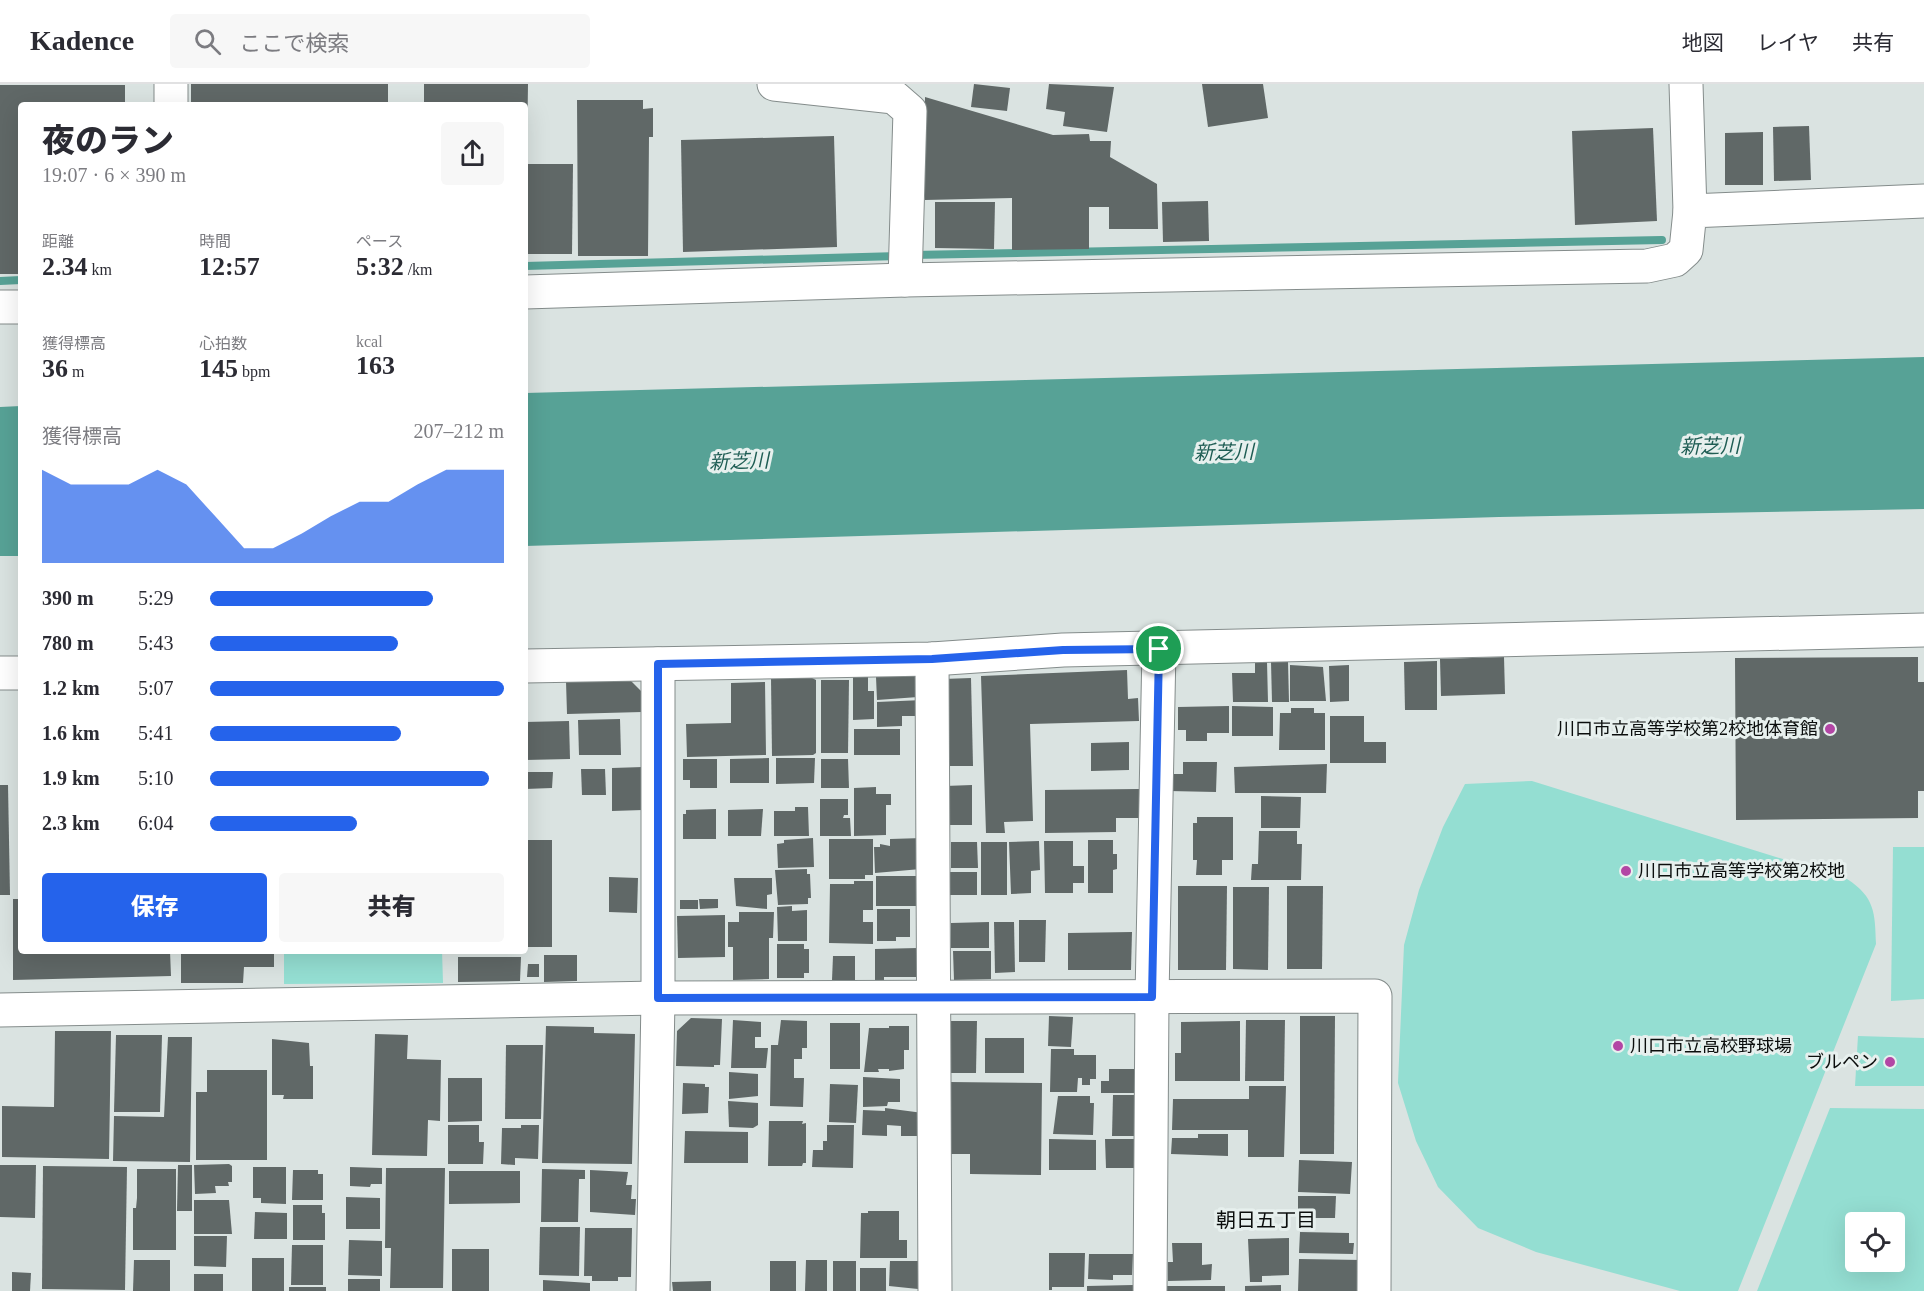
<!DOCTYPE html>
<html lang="ja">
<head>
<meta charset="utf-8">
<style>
	body { margin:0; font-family:"Times New Roman","Noto Sans JP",serif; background:#f7f7f7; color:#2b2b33; height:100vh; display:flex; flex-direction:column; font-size:22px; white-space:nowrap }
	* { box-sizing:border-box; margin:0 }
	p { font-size:20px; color:#7c7c81 }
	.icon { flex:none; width:33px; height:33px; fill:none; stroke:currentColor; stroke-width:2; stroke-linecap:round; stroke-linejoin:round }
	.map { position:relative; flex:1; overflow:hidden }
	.sheet { position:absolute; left:18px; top:18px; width:510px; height:852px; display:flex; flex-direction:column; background:#fff; border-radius:6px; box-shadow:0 6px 24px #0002 }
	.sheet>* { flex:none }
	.buttons { position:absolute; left:1845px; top:1128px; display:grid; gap:12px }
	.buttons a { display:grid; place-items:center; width:60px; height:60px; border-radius:6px; background:#fff; box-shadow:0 6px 24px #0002; font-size:30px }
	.pin { position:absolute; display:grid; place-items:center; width:51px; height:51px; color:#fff; margin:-26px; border:3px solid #fff; border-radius:50%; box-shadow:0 2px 6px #0007 }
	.round { display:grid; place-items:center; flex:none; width:63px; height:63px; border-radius:6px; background:#f7f7f7 }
	.overview { display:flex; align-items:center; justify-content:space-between; height:102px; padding:0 24px }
	h1 { font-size:33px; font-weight:800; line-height:45px }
	.stats { display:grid; grid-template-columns:repeat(3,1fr); gap:9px; height:102px; padding:6px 24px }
	.stats div { display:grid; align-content:center }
	.stats b { font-size:26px; font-weight:800 }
	.stats small { font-size:16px; font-weight:400 }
	.stats p { font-size:16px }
	.chart { height:168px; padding:12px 24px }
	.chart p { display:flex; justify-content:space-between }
	.chart svg { width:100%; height:108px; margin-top:6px; fill:#2563eb; opacity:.7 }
	.cta { display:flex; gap:12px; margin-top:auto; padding:12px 24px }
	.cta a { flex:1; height:69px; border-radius:6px; background:#2563eb; color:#fff; font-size:24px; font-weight:800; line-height:69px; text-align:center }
	.cta a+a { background:#f7f7f7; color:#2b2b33 }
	ul { padding:0 24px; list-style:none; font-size:20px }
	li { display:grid; grid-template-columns:96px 72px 1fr; align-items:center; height:45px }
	li i { height:15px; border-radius:8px; background:#2563eb }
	header { display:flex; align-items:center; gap:36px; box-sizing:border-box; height:84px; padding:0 30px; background:#fff; border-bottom:2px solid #e1e1e2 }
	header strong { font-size:28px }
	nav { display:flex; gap:33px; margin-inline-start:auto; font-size:21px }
	.search { width:420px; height:54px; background:#f7f7f7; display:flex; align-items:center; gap:15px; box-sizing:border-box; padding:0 21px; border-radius:6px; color:#7c7c81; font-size:22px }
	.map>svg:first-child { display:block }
	.green { fill:#94ded2; fill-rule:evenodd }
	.water { fill:#57a296 }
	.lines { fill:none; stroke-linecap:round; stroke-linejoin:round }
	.stream { stroke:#57a296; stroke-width:8 }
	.building { fill:#606867 }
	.minor-casing { stroke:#848c8b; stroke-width:35 }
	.minor { stroke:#fff; stroke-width:33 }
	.route-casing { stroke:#fff; stroke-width:12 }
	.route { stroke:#2563eb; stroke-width:8 }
	.poi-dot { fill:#b346a5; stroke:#e7f0ee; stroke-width:2 }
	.labels { text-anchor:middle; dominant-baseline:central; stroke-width:6; stroke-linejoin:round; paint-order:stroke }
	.poi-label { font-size:18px; fill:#0b0e0d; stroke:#e7f0ee; text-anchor:end }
	.water-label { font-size:20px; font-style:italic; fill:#1f5d54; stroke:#e7f0ee }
	.neighbourhood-label { font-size:20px; fill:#0b0e0d; stroke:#e7f0ee }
</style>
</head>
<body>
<header>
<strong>Kadence</strong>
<div class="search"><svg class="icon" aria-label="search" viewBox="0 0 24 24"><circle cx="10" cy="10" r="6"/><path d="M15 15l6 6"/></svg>ここで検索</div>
<nav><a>地図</a><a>レイヤ</a><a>共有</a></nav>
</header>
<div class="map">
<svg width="1924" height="1207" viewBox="0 0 1924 1207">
	<rect width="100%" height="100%" fill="#dae3e1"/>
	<g class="green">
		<path d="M1532 697 1847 795C1875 813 1875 829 1876 860L1738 1207H1680L1536 1168 1478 1144 1438 1103 1416 1057 1398 999 1404 861 1419 806 1443 743 1465 700Z"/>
		<polygon points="1893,763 1924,763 1924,915 1891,917"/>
		<polygon points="284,867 442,867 443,899 284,900"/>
		<polygon points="1858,952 1924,954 1924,1002 1855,1002"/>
		<path d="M1830 1024 1924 1025V1207H1757ZM1856 1138H1894V1178H1856Z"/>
	</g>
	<g class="water">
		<polygon points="1924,273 1924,425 1499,433 525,462 525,309"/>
		<polygon points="21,322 21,472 0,472 0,323"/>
	</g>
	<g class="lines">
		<g class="stream">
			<polyline points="912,171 1662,156"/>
			<polyline points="525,182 899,172"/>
			<polyline points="0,197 21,196"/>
		</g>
	</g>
	<g class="building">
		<rect x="191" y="0" width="197" height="21"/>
		<polygon points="424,0 528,0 527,69 525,69 525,21 424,21"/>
		<polygon points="974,0 1010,4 1007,27 971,23"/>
		<polygon points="1049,0 1114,3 1107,48 1063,42 1065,28 1046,25"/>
		<polygon points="1202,0 1263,0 1268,34 1208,43"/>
		<polygon points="0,1 125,1 125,21 21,21 21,190 0,190"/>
		<polygon points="925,13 1053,51 1089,50 1090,57 1111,57 1110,73 1157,100 1158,145 1109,145 1109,123 1089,123 1089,165 1012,166 1012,114 925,116"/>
		<polygon points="577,16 643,16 643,25 653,24 653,53 649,53 648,172 578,172"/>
		<polygon points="1809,42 1811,96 1774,97 1773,43"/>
		<polygon points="1653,44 1657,137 1575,141 1572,47"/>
		<polygon points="1763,48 1763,101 1725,101 1725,49"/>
		<polygon points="834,52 837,163 683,168 681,56"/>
		<polygon points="525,80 573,80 572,170 525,170"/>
		<polygon points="1208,117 1209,157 1163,158 1162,118"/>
		<polygon points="935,118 995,118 994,165 935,164"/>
		<polygon points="1504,573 1505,610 1441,612 1440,575"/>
		<polygon points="1918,573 1918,598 1924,598 1924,707 1918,707 1918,734 1736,736 1735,574"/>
		<polygon points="1437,577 1437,626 1405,626 1404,578"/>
		<polygon points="1255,578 1267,578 1268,618 1233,618 1232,589 1255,589"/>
		<polygon points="1271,578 1288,578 1289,618 1272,618"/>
		<polygon points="1290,581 1323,583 1326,617 1290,617"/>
		<polygon points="1349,581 1349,617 1330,618 1329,582"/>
		<polygon points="1127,586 1128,615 1138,614 1139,637 1030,640 1033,737 1004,738 1005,749 986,749 981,592"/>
		<polygon points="915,587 918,613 877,616 876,593 888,592 888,588"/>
		<polygon points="853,589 868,589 868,607 874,607 874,635 853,636"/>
		<polygon points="771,594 812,594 816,596 816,669 813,671 772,672"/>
		<polygon points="971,594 973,682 944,682 943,595"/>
		<polygon points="630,596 642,608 642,628 567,630 566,598"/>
		<polygon points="821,596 849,596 848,669 821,669"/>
		<polygon points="765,598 766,671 687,673 686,640 731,639 731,599"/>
		<polygon points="923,616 919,632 902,632 902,642 877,643 877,618"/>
		<polygon points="1229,622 1229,649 1207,649 1207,657 1186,657 1186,646 1178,646 1178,623"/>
		<polygon points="1232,622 1273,623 1273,652 1232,652"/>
		<polygon points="1291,624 1314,624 1314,629 1325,629 1325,666 1279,666 1280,629 1291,629"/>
		<polygon points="1330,632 1364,632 1364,658 1386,658 1386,679 1330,679"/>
		<polygon points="620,635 621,671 579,671 578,636"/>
		<polygon points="569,637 570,675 525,676 525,638"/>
		<rect x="854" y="645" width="46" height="26"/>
		<polygon points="1129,658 1129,686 1091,687 1091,659"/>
		<polygon points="769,674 769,699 730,699 730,675"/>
		<polygon points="776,674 815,674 814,699 776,700"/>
		<polygon points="683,675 717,675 717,704 690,704 690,696 683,696"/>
		<polygon points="821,675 848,675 849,704 821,704"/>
		<polygon points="1183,678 1217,678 1216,708 1169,707 1169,690 1183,690"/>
		<polygon points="1327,680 1326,709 1235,709 1234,683"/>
		<polygon points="643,683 643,726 612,727 612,684"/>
		<polygon points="581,685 605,685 606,711 582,711"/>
		<polygon points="525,688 553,688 552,704 525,705"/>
		<polygon points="0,701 8,701 10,811 0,811"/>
		<polygon points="972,701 972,741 946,741 945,702"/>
		<polygon points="876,703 876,710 891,710 891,721 886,721 886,751 854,752 854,704"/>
		<polygon points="1139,705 1139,734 1116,734 1116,748 1045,749 1045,706"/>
		<polygon points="1261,712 1301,713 1300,744 1261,744"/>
		<polygon points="820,715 848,715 848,731 844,731 843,734 850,734 851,752 820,752"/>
		<polygon points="795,723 808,723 809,752 774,752 774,727 795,727"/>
		<polygon points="716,725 716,755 683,755 683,730 686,730 686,726"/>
		<polygon points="763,725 761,752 728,752 728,726"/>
		<polygon points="1197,733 1233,733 1233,776 1222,776 1222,791 1196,791 1197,776 1193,776 1193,739 1197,739"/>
		<polygon points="1259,747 1297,747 1297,760 1302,760 1301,796 1251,796 1252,780 1258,780"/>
		<polygon points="813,754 814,783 778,784 777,760 784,759 784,756"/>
		<polygon points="923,754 921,785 875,789 874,763 880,763 880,760 890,762 890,755"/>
		<polygon points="829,755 873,755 873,791 865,791 865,795 829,795"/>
		<rect x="525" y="756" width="27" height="107"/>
		<polygon points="1088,756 1113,756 1113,770 1117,770 1117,785 1113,786 1113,809 1088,809"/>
		<polygon points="1039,757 1040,786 1031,787 1031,809 1011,810 1009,758"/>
		<polygon points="1044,757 1073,757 1073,782 1084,782 1084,799 1073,799 1073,809 1045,809"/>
		<polygon points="951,758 977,758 978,784 951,784"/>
		<rect x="981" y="758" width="26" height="53"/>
		<polygon points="807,785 807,790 810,790 811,814 808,814 808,820 778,821 775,786"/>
		<rect x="943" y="788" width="34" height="23"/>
		<polygon points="876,792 921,792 917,822 876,822"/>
		<polygon points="609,793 638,794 637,829 609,828"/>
		<polygon points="734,794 772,794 772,810 767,811 767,825 736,822"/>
		<polygon points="854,797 873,797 873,826 863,826 863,838 873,838 873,860 829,859 830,800 854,800"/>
		<polygon points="1178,802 1227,802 1226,886 1178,886"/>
		<polygon points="1287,802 1323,802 1322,885 1287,885"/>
		<polygon points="1233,803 1269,803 1268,886 1233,885"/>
		<polygon points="13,815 21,815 21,867 170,867 171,892 13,896"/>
		<polygon points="699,815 718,815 718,824 700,825"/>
		<rect x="680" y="816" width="18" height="9"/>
		<polygon points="792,822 792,827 807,826 807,857 778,857 777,823"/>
		<polygon points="877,825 910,825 910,853 896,853 896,857 877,857"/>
		<polygon points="739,828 774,828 773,854 769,854 769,895 733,896 733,863 728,863 728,838 739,838"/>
		<polygon points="725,831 725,873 678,874 677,832"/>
		<polygon points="1019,836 1046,836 1045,878 1019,878"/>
		<polygon points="989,838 989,864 951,864 951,839"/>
		<polygon points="994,838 1014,838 1015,888 995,889"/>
		<polygon points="1132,848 1131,886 1068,886 1068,849"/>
		<polygon points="777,860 804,860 804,865 809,865 809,889 804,889 804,894 777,894"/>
		<polygon points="918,864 919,893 884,893 884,896 875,897 875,865"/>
		<polygon points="181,867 274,867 274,883 244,883 243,899 181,899"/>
		<polygon points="953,867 991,867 991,895 954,896"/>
		<polygon points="544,871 577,871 577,897 544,898"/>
		<polygon points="833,872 855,872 855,896 832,896"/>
		<polygon points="458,873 521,873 520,897 458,898"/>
		<polygon points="528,880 539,880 539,893 527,893"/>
		<polygon points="1049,932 1073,933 1071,963 1048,962"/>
		<polygon points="1300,932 1335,932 1334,1070 1300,1070"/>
		<polygon points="691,934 722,935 720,981 714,981 714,983 676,982 677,947"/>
		<polygon points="733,936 761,938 761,953 755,953 755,964 768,964 766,984 731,984"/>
		<polygon points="781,936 807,937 807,964 802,964 802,975 794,975 794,994 804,994 803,1023 770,1022 771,961 778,961"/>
		<polygon points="1246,936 1285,936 1284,997 1245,997"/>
		<polygon points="949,937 977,937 976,989 948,989"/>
		<polygon points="1240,937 1240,997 1175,997 1175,969 1181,969 1181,938"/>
		<rect x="830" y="939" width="30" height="46"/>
		<polygon points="546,942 594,943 594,949 635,950 632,1080 542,1079"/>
		<polygon points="889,942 909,942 909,966 904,966 904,985 889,987 889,985 878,985 879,988 864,988 869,944 889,944"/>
		<polygon points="55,947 111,947 109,1075 2,1073 2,1022 54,1023"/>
		<polygon points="375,950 408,951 407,975 441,976 440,1037 428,1036 427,1072 372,1071"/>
		<polygon points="116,951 162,951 160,1028 114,1028"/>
		<polygon points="168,953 192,953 190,1078 113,1077 114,1032 164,1033"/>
		<rect x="985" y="954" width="39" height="35"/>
		<polygon points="272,955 309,959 310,982 313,982 313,1015 283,1015 284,1011 272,1011"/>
		<polygon points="506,961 543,961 541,1035 505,1035"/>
		<polygon points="1051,965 1074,965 1074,971 1096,971 1096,995 1090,995 1090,1001 1082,1001 1082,994 1078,994 1077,1008 1050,1008"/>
		<polygon points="1109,985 1137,985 1137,1009 1101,1009 1101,997 1109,997"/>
		<polygon points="207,986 267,986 267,1076 196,1076 196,1008 207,1008"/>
		<polygon points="729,988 758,990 758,1012 729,1015"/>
		<polygon points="863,993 900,995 900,1018 888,1018 887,1022 863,1023"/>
		<polygon points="448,994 482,994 482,1037 448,1038"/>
		<polygon points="949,998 1042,999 1041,1091 970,1090 970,1070 948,1070"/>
		<polygon points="683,999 705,1000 705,1003 709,1003 708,1029 682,1030"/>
		<polygon points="830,1000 858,1001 856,1039 829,1038"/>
		<polygon points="1249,1002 1286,1002 1284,1073 1248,1073 1248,1046 1172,1046 1173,1015 1249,1015"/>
		<polygon points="1113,1011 1138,1011 1137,1052 1112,1052"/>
		<polygon points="1058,1012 1090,1012 1090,1019 1094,1019 1093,1051 1053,1050"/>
		<polygon points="728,1017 758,1019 758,1041 753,1044 729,1043"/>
		<polygon points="885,1024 923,1029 922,1052 901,1052 901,1042 887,1041 887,1052 862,1051 863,1026 885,1027"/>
		<polygon points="769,1037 803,1037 802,1040 806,1039 806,1079 803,1079 802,1082 768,1082"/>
		<polygon points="448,1041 479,1041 479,1058 484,1058 483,1080 448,1080"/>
		<polygon points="521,1041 539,1041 538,1075 515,1074 515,1081 501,1080 502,1044 521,1044"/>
		<polygon points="827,1041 854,1041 853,1084 812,1083 813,1066 823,1066 823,1057 827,1057"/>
		<polygon points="685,1047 748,1048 748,1079 684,1079"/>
		<polygon points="1198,1050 1228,1050 1228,1072 1171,1070 1172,1054 1198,1054"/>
		<polygon points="1049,1055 1096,1056 1096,1086 1049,1086"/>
		<polygon points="1105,1055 1135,1055 1136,1084 1106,1084"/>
		<polygon points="1299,1076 1352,1078 1350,1110 1298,1108"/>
		<polygon points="229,1080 232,1082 232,1098 228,1098 229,1102 215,1102 216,1109 195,1110 194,1081"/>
		<polygon points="0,1081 36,1081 35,1134 0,1133"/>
		<polygon points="178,1081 192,1081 192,1127 177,1127"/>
		<polygon points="43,1082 127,1083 125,1206 42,1205"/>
		<polygon points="253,1083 286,1083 286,1120 261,1119 261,1114 253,1114"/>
		<polygon points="350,1083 382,1084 382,1100 371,1100 370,1103 350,1102"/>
		<polygon points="386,1084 445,1084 443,1204 390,1204 391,1164 385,1164"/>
		<polygon points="137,1085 176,1085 176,1166 133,1166 133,1124 136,1124 137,1114"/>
		<polygon points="542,1085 585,1086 585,1095 579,1095 578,1138 541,1138"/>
		<polygon points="293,1086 318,1086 318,1090 323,1090 323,1116 292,1116"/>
		<polygon points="590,1086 628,1088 626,1101 632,1101 631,1115 636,1115 635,1131 590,1128"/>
		<polygon points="449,1087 520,1087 520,1119 449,1120"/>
		<polygon points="1298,1112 1336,1112 1335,1134 1298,1134"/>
		<polygon points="346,1113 380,1114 380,1145 346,1145"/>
		<polygon points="194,1116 229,1116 232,1150 194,1150"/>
		<polygon points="293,1121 322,1121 322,1129 325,1129 325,1156 293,1156"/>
		<polygon points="868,1127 899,1127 899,1156 907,1156 907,1174 860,1174 861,1129 868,1129"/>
		<polygon points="255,1128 287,1129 287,1155 254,1155"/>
		<polygon points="540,1143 580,1143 579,1192 539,1191"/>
		<polygon points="585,1144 632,1144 631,1193 618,1193 618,1197 592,1197 592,1192 584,1192"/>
		<polygon points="1300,1148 1349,1149 1349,1159 1354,1159 1353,1170 1299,1169"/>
		<polygon points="194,1152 227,1152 226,1183 194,1182"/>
		<polygon points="1289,1154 1289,1191 1262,1192 1262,1198 1250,1198 1248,1155"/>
		<polygon points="349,1156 382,1157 382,1192 348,1191"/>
		<polygon points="1172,1159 1202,1159 1202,1181 1212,1180 1211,1196 1168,1197 1168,1178 1173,1178"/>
		<polygon points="292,1161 323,1161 323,1201 291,1201"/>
		<rect x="452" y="1165" width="37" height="42"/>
		<polygon points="1049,1169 1085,1169 1084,1203 1052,1203 1052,1206 1049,1206"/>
		<polygon points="1089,1170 1133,1170 1132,1191 1113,1191 1113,1196 1088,1195"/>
		<rect x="252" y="1174" width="32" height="33"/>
		<polygon points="1299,1175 1362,1176 1361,1207 1298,1207"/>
		<polygon points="134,1176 170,1176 170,1207 133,1207"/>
		<polygon points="806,1176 827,1176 827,1207 805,1207"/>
		<rect x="770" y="1177" width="26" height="30"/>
		<rect x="833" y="1177" width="23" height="30"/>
		<polygon points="890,1177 918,1177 918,1205 889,1202"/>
		<rect x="860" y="1184" width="26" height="23"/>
		<polygon points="12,1188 31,1189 30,1207 12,1207"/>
		<rect x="194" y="1190" width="29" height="17"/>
		<rect x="348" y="1195" width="32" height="12"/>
		<polygon points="543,1196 590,1199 590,1207 543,1207"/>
		<polygon points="711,1197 711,1207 673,1207 672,1198"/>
		<polygon points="1133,1201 1133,1207 1087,1207 1087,1202"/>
		<polygon points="1281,1201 1281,1207 1245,1207 1245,1202"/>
		<rect x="1166" y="1202" width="59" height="5"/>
		<rect x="289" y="1203" width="37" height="4"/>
	</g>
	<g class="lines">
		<g class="minor-casing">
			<g id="minor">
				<polyline points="171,0 171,21"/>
				<polyline points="774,0 894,13 910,27 905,196"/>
				<polyline points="1686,0 1690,127"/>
				<polyline points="525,208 905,196 1647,182 1675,176 1686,166 1690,127 1924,117"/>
				<polyline points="0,223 21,223"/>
				<polyline points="932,575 935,1207"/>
				<polyline points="525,582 932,575 1063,566 1924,546"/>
				<polyline points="0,589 21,589"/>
				<polyline points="0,926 658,914 1375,912 1374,1207"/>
				<polyline points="653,1207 658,914 658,580"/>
				<polyline points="1150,1207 1152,913 1159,565"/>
			</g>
		</g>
		<use href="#minor" class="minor"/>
	</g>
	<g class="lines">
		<g class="route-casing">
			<polygon id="route" points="1159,565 1152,913 658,914 658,580 932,575 1063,566"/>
		</g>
		<use href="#route" class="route"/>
	</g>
	<g class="poi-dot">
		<circle cx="1830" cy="645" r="6"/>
		<circle cx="1626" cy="787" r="6"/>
		<circle cx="1618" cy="962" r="6"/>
		<circle cx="1890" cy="978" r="6"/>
	</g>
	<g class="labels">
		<g class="poi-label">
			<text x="1818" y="645">川口市立高等学校第2校地体育館</text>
			<text x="1638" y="787" text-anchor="start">川口市立高等学校第2校地</text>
			<text x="1630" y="962" text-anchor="start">川口市立高校野球場</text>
			<text x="1878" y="978">ブルペン</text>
		</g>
		<g class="water-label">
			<text transform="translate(1710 362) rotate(-1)">新芝川</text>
			<text transform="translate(1224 368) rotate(-1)">新芝川</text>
			<text transform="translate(739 377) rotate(-2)">新芝川</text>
		</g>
		<g class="neighbourhood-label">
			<text x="1266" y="1136">朝日五丁目</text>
		</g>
	</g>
</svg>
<div class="buttons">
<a><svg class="icon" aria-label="locate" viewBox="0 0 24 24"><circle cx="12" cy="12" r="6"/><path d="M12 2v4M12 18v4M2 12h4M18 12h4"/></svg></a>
</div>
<div class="pin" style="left:1159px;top:565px;background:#1e9e55"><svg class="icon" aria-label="arrive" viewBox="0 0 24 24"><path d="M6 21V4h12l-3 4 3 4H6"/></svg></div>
<section class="sheet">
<div class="overview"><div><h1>夜のラン</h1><p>19:07 · 6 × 390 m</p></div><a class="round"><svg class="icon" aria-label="share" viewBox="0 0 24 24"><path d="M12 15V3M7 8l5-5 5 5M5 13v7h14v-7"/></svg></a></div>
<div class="stats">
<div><p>距離</p><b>2.34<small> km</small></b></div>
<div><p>時間</p><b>12:57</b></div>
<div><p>ペース</p><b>5:32<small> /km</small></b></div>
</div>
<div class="stats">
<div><p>獲得標高</p><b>36<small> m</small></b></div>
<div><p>心拍数</p><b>145<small> bpm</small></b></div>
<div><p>kcal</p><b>163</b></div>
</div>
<div class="chart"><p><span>獲得標高</span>207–212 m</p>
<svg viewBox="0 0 160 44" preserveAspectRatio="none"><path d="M0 44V6L10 12L20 12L30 12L40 6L50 12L60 25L70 38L80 38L90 32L100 25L110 19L120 19L130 12L140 6L150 6L160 6V44z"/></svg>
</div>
<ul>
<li><b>390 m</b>5:29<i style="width:76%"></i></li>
<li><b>780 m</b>5:43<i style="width:64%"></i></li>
<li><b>1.2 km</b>5:07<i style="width:100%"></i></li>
<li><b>1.6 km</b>5:41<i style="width:65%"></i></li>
<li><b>1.9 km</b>5:10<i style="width:95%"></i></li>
<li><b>2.3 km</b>6:04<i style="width:50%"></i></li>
</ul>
<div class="cta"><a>保存</a><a>共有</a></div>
</section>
</div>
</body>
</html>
